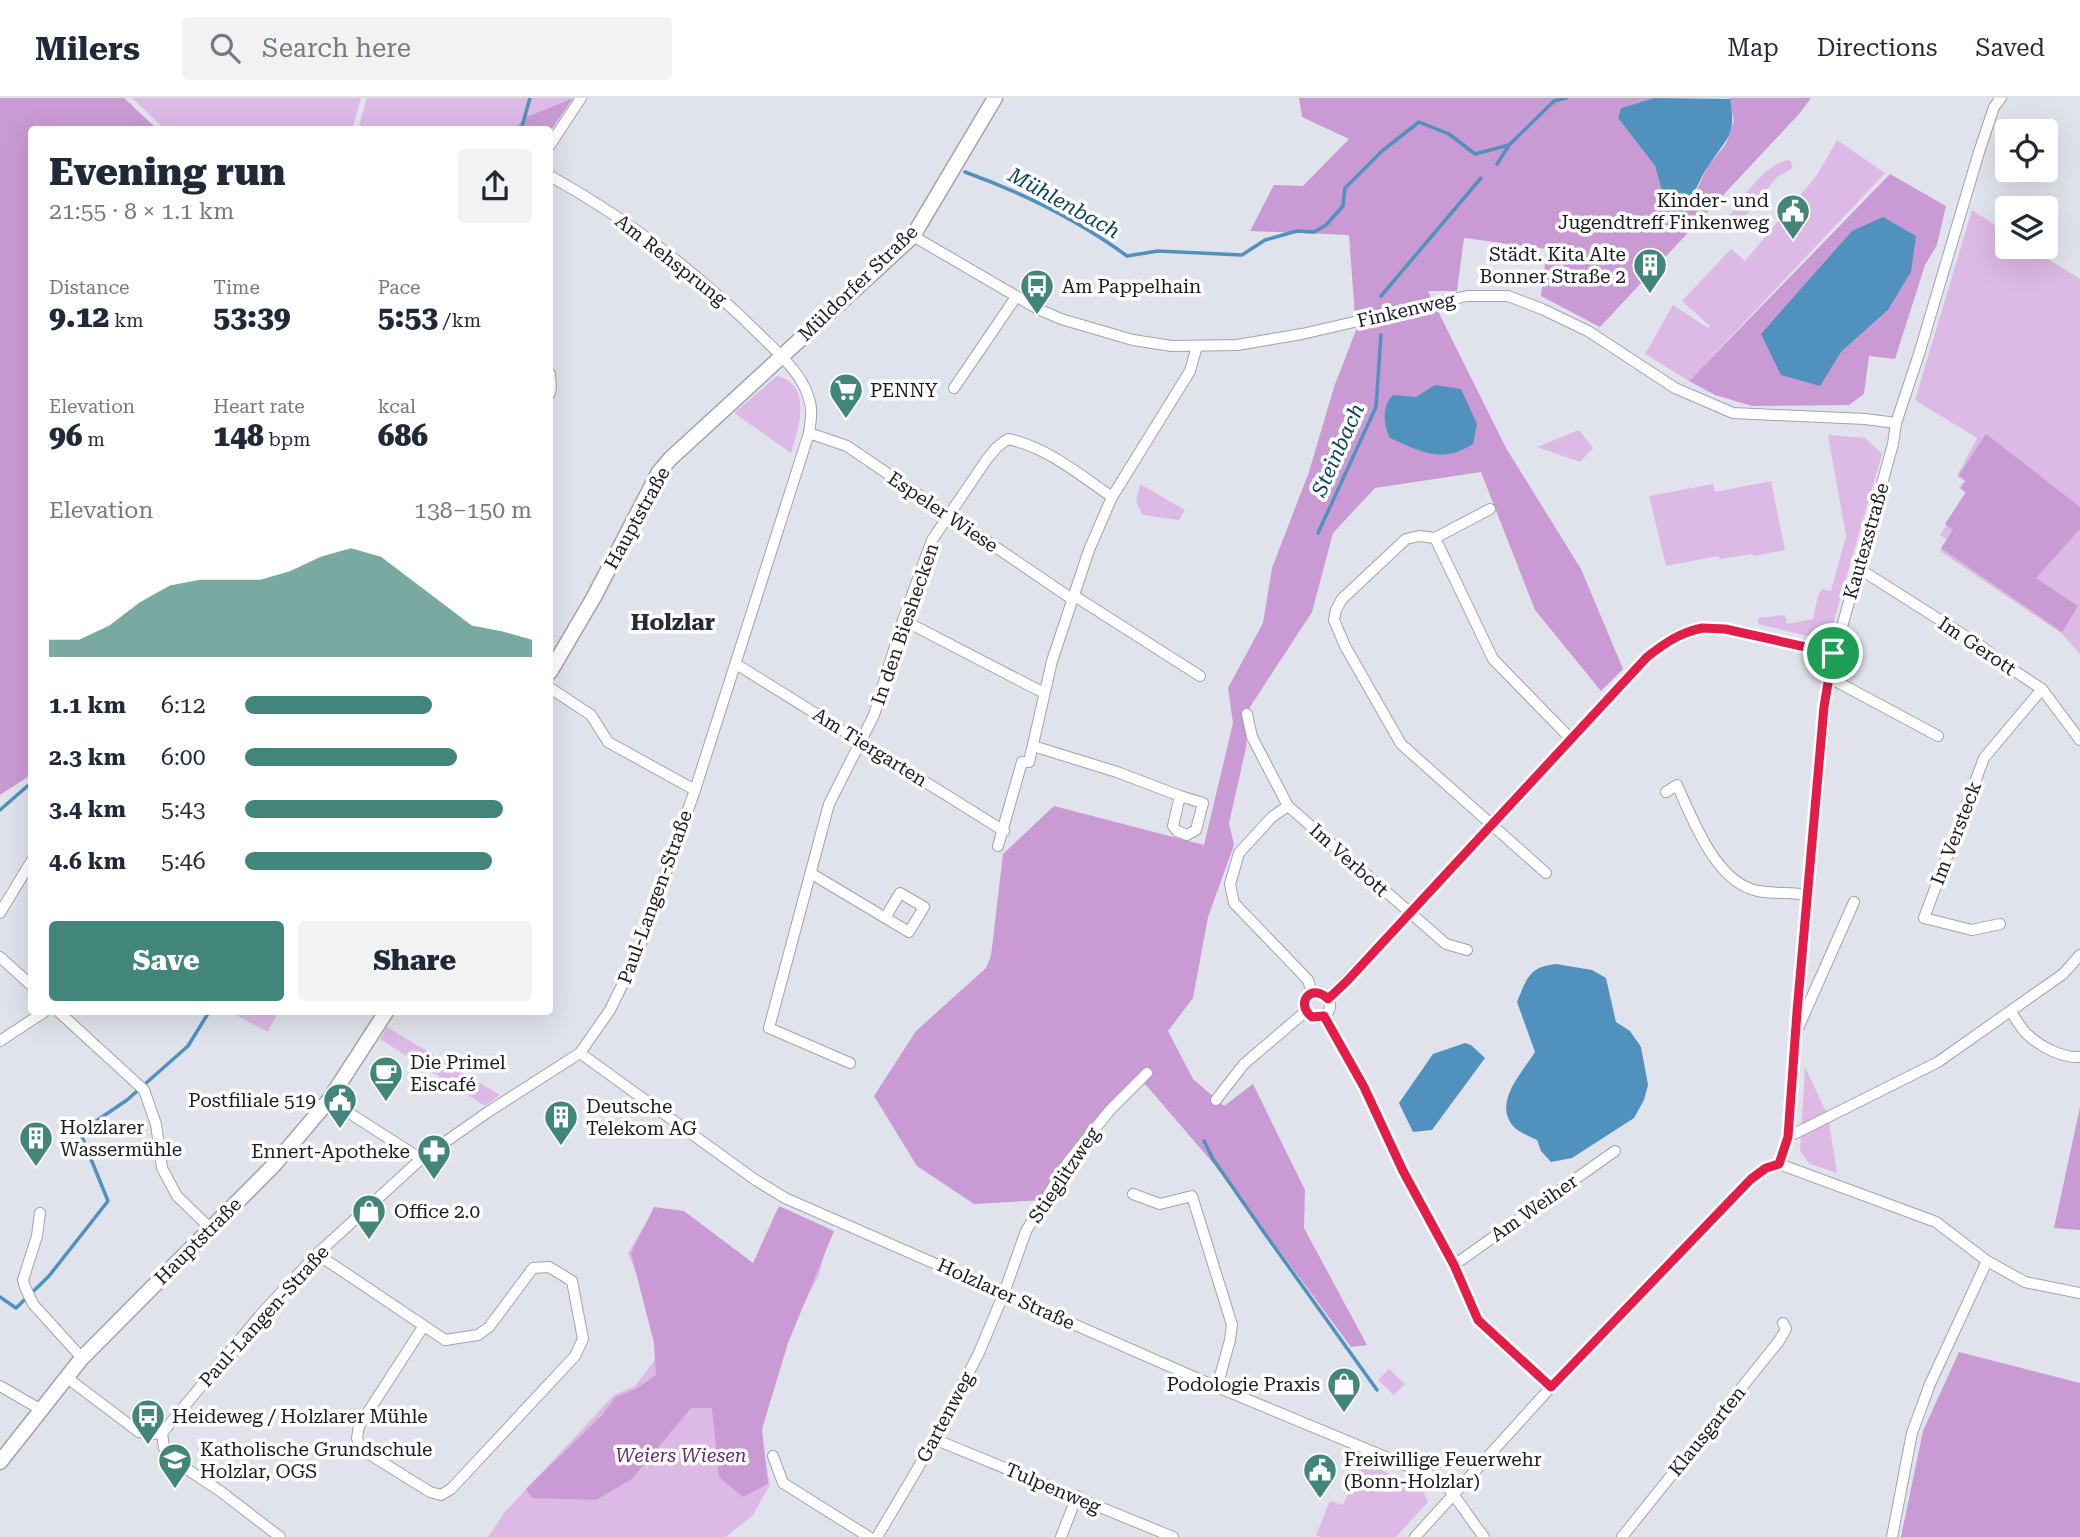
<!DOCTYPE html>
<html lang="en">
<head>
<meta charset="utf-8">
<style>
	body { margin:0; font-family:"Roboto Serif",serif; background:#f2f2f3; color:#1f2937; height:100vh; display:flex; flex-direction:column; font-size:26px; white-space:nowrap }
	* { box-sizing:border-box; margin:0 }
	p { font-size:23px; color:#747a83 }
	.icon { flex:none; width:38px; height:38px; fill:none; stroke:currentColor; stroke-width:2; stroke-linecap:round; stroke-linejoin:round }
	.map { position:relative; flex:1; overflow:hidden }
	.side { position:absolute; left:28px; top:28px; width:525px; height:889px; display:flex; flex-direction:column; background:#fff; border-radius:7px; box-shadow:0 7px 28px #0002 }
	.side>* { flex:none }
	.buttons { position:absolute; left:1995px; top:21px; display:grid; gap:14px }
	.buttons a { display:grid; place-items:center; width:63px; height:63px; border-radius:7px; background:#fff; box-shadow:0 7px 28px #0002; font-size:35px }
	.pin { position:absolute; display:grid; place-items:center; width:60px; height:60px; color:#fff; margin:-30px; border:4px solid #fff; border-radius:50%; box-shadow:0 2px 7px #0007 }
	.round { display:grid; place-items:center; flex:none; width:74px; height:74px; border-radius:7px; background:#f2f2f3 }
	.overview { display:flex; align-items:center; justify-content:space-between; height:119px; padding:0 21px }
	h1 { font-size:38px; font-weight:800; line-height:52px }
	.stats { display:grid; grid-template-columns:repeat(3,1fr); gap:10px; height:119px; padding:7px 21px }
	.stats div { display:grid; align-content:center }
	.stats b { font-size:30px; font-weight:800 }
	.stats small { font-size:19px; font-weight:400 }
	.stats p { font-size:19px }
	.chart { height:196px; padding:14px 21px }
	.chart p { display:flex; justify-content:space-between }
	.chart svg { width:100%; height:126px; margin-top:7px; fill:#42867b; opacity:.7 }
	.action { display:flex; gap:14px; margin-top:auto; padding:14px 21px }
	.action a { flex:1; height:80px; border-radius:7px; background:#42867b; color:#fff; font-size:28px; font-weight:800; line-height:80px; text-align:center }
	.action a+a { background:#f2f2f3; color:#1f2937 }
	ul { padding:0 21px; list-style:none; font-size:23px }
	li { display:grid; grid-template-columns:112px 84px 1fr; align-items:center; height:52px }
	li i { height:18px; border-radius:9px; background:#42867b }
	header { display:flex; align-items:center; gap:42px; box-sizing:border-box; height:98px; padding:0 35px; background:#fff; border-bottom:2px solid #e0e1e3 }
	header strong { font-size:33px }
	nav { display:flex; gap:38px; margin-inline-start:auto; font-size:24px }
	.search { width:490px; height:63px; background:#f2f2f3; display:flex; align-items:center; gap:18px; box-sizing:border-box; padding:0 24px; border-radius:7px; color:#747a83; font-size:26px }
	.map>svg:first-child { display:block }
	.green { fill:#ddb9e5 }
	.forest { fill:#c99ad4; fill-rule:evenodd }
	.water { fill:#5191be }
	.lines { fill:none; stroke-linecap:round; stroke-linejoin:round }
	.stream { stroke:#5191be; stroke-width:3.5 }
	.minor-casing { stroke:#a2a3ac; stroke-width:12 }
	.secondary-casing { stroke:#a2a3ac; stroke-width:17 }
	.minor { stroke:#fff; stroke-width:10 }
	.secondary { stroke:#fff; stroke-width:14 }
	.route-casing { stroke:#fff; stroke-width:14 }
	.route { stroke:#e11d48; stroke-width:9 }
	.labels { text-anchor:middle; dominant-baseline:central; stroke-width:7; stroke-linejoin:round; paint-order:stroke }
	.poi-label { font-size:19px; fill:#1c1c20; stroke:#fff; text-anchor:start }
	.street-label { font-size:19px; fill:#1c1c20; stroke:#fff }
	.park-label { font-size:19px; font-style:italic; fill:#622a6f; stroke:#fff }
	.water-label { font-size:21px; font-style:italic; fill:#0a3f5e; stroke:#fff }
	.quarter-label { font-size:23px; font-weight:bold; fill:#292a31; stroke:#fff }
</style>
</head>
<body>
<header>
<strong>Milers</strong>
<div class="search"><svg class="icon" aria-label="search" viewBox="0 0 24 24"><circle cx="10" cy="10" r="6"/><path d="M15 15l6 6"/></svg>Search here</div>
<nav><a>Map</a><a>Directions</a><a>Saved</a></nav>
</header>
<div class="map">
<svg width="2080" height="1439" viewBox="0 0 2080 1439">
	<rect width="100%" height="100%" fill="#e1e3ec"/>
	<g class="green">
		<polygon points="132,0 361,0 352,31 166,32"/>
		<polygon points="367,0 572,0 524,20 514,31 358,32"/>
		<polygon points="1837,42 1885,75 1689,283 1645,256 1673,207 1708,230 1710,228 1682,203 1731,151 1745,163 1817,77"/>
		<path d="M1790 62 1793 70 1777 79 1735 131 1725 124C1741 104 1763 65 1790 62Z"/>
		<polygon points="1972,112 2007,135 2007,149 2029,149 2080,181 2080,556 2061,535 1940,453 1948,442 1940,437 1966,396 1959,390 1964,383 1957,378 1977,340 1915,302"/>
		<path d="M777 278C813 287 799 329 791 355L734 315Z"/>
		<polygon points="1579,332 1593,350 1580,364 1537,349"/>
		<polygon points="1828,337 1865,340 1882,356 1828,543 1758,526 1758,520 1785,517 1787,526 1813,521 1818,498 1822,491 1831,493 1846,438"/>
		<polygon points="1771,383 1785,452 1754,458 1752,456 1720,461 1718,458 1666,468 1649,398 1713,386 1715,394"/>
		<polygon points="1140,386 1185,412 1179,422 1143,417 1136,404"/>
		<polygon points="230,914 278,914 268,934"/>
		<polygon points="387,929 500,997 485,1008 380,941"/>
		<polygon points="1805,969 1828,1018 1837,1075 1810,1066 1800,1053"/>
		<polygon points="654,1112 750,1172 830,1134 819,1177 765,1279 758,1326 770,1387 753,1417 726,1439 488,1439 504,1415 614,1297 635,1288 665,1249 628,1155"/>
		<polygon points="1389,1271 1405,1286 1394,1297 1378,1282"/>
		<polygon points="1362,1363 1422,1391 1428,1404 1396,1439 1320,1439 1316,1437 1330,1403 1343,1407"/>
	</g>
	<g class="forest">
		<polygon points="0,0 124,0 157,31 32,32 32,676 0,697"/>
		<polygon points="573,0 550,34 550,32 514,31 524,20"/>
		<polygon points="1299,0 1654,0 1621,10 1618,20 1655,68 1668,114 1691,104 1708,68 1726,46 1734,22 1729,0 1811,0 1799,16 1600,229 1541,198 1547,151 1464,140 1457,193 1428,193 1506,350 1581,471 1623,571 1601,593 1535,512 1481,374 1375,390 1333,435 1312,514 1250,609 1246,650 1229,725 1234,747 1208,819 1193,900 1168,933 1193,981 1224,1008 1253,986 1305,1092 1304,1130 1367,1247 1351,1249 1224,1078 1146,987 1141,985 1099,1023 1042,1102 974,1106 917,1068 874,998 916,933 986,870 991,858 1003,756 1054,708 1204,747 1233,625 1228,590 1263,525 1272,470 1309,374 1334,289 1356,232 1349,137 1250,133 1274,87 1303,88 1349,41 1302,19"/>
		<path d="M1890 76 1946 108 1937 147 1925 167 1895 261 1869 258 1864 296 1849 307 1752 308 1715 297 1689 283ZM1911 174 1888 212 1841 254Z"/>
		<polygon points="1986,336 2080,409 2080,431 2036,480 2078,508 2062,534 1941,450 1953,432 1945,426 1966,394 1961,390 1966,383 1959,377"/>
		<polygon points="2080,1009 2080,1132 2054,1130"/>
		<polygon points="779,1108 834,1133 788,1245 762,1331 768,1386 743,1399 719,1379 712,1310 691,1310 632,1381 596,1402 532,1400 526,1391 602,1317 616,1299 636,1291 656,1277 654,1245 631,1155 654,1109 684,1113 753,1165"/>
		<polygon points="1959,1254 2080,1285 2080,1439 1901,1439 1923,1333"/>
	</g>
	<g class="water">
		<path d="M1654 0 1730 1C1737 37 1727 40 1709 67 1698 83 1693 101 1681 117L1668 114 1655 68 1618 20 1621 10Z"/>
		<polygon points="1883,119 1916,138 1911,174 1888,212 1841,254 1820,288 1781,277 1761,236 1852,133"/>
		<path d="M1435 287 1461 291 1477 326 1473 346C1441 366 1422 354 1390 340 1384 328 1381 308 1393 297L1416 299Z"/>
		<path d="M1556 866 1592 872 1606 880 1616 924 1630 933 1641 949 1648 987 1644 1002 1634 1020 1572 1060 1551 1064 1541 1053 1537 1042C1529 1038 1518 1034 1513 1028 1493 1004 1522 975 1535 954L1517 904C1527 880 1529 869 1556 866Z"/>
		<polygon points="1465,945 1471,947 1485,960 1432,1032 1413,1034 1399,1005 1433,956"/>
	</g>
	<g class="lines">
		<g class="stream">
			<polyline points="521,32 530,0"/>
			<polyline points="1497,66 1508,49"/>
			<path d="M965 74C1023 95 1078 122 1127 158L1158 153 1242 157 1265 142 1297 133 1314 134 1326 127 1343 108 1345 90 1382 53 1419 24 1449 36 1475 56 1509 47 1554 3 1566 0"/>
			<polyline points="1381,198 1481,80"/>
			<polyline points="1318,435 1376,309 1381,237"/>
			<polyline points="0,712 32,684"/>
			<polyline points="1204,1043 1213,1061 1263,1133 1377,1292"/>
			<polyline points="0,1199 16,1210 49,1178 108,1103 80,1034 127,1002 188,948 209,914"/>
		</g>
		<g class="minor-casing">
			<g id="minor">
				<polyline points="550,47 581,0"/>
				<polyline points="913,138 1038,211 1061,221 1133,242 1172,248 1237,247 1302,236 1467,198 1508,198 1542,211 1588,233 1675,290 1733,315 1865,321 1896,325"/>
				<polyline points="550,276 551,289 550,295"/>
				<polyline points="954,290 1016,199"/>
				<polyline points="809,335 847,348 1072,501"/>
				<polyline points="1435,440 1490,411"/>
				<polyline points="1858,470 1981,548 2004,566 2042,591 2080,642"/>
				<polyline points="1073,497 1200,578"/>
				<polyline points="903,522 1044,595"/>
				<polyline points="736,566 1004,733"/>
				<polyline points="1828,579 1938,638"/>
				<polyline points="550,590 591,617 608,644 695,692"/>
				<polyline points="1247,616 1252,639 1288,708 1446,846 1467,852"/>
				<polyline points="1033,648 1117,674 1180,698"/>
				<path d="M1666 694 1677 687C1693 722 1716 785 1758 793 1774 796 1791 794 1808 797"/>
				<polygon points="1180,698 1203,705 1196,732 1187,737 1177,733 1173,728"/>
				<polyline points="1288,708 1272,719 1239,755 1230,786 1234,805 1308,882 1312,895"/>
				<polyline points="998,748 1022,664 1029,664 1052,563 1089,452 1112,399 1190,273 1197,248"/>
				<polyline points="1546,775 1401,646 1345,548 1334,522 1336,512 1342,501 1406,441 1419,438 1435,440 1493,561 1571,641"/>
				<polyline points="812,776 909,834 924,809 900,795 885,820"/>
				<polyline points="0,815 32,762"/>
				<polyline points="2000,826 1972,832 1924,820 1984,660 2042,591"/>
				<polyline points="0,859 32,888"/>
				<circle cx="1317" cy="907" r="13"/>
				<path d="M1328 901 1410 815 1647 559C1659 550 1669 540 1683 535 1716 521 1797 548 1833 555"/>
				<polyline points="59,914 144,992 156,1026 162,1070 177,1098 210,1130"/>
				<path d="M2011 914C2016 921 2021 931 2028 937 2041 949 2062 960 2080 959"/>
				<polyline points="1324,918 1364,989 1403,1073 1454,1167 1478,1222 1551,1289"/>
				<polyline points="1799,928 1854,804"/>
				<polyline points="0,943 44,914"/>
				<path d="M580 955 754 1081 785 1100 1217 1289 1441 1382C1457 1399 1469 1420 1484 1439"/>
				<path d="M850 965 769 930 829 706 874 617 903 522 932 442 987 361 997 349 1008 341C1047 349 1080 377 1112 399"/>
				<polyline points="329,1002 421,1061"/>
				<polyline points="1216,1002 1244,966 1305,914"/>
				<polyline points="1788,1039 1938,964 2063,876 2080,857"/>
				<polyline points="1779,1066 1788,1039 1797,914 1828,579 1893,346 1896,325 1919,256 1979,54 1994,9 2001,0"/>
				<polyline points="1779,1066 1936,1124 1987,1163 2025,1184 2080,1195"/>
				<polyline points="1133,1096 1160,1106 1192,1098 1232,1227 1230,1242 1217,1289"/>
				<polyline points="40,1115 37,1138 23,1182 25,1189 33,1206 82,1260"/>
				<polyline points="317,1156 445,1242 478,1237 489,1229 533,1170 549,1169 572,1183 583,1241 575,1258 451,1391 441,1397 430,1394 361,1351 357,1340 359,1328 423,1229"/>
				<polyline points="1454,1167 1615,1053"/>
				<polyline points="66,1279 139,1334 153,1336 162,1335"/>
				<polyline points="0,1288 40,1311"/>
				<path d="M162 1335 262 1215 317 1156 421 1061 488 1014 580 955 610 912 637 857 695 692 809 335C811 322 813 310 808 298 801 275 779 256 762 239 699 176 628 121 550 78"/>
				<polyline points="162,1335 164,1350 176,1364 220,1393 280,1439"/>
				<polyline points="934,1341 1173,1439"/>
				<polyline points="773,1358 783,1385 869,1439"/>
				<polyline points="877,1439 918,1370 978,1257 1004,1195 1026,1133 1068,1064 1110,1012 1147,975"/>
				<polyline points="1061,1439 1077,1398"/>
				<polyline points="1415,1439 1551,1289 1751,1081 1766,1070 1779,1066"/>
				<polyline points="1622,1439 1779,1243 1786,1231 1783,1225"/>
				<polyline points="1892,1439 1912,1335 1930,1286 1987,1163"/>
			</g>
		</g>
		<g class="secondary-casing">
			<g id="secondary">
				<polyline points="550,574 594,499 659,374 670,361 913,138 995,0"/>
				<polyline points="0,1364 82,1260 274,1067 329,1002 386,914"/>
			</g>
		</g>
		<use href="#minor" class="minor"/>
		<use href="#secondary" class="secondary"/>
	</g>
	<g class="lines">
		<g class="route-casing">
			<path id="route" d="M1702 530 1725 531 1833 555 1824 609 1797 914 1788 1039 1779 1066 1766 1070 1751 1081 1551 1289 1478 1222 1454 1167 1403 1073 1364 989 1324 918 1312 919C1294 905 1312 884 1328 901L1347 883 1647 559C1665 545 1679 535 1702 530Z"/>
		</g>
		<use href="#route" class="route"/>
	</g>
	<defs>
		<g id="civic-pin" transform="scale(1.75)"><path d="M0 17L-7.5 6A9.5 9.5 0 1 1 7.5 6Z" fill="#42867b" stroke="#fff"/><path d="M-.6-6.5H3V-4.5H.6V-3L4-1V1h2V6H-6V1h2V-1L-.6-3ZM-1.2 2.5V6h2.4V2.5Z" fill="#fff"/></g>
		<g id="building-pin" transform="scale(1.75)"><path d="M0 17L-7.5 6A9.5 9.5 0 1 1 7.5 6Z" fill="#42867b" stroke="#fff"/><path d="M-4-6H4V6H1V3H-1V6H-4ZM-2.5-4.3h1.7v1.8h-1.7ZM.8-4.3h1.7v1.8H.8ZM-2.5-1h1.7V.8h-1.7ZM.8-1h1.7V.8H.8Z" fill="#fff"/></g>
		<g id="bus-pin" transform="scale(1.75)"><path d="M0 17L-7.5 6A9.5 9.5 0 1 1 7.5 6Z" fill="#42867b" stroke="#fff"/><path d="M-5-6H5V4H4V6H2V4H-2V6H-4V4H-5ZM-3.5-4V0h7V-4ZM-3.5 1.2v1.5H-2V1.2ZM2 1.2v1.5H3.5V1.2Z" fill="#fff"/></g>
		<g id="supermarket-pin" transform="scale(1.75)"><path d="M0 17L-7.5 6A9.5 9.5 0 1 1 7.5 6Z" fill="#42867b" stroke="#fff"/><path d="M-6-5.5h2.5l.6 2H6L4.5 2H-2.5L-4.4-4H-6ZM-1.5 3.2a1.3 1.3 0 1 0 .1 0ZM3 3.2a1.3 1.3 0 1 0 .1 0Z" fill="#fff"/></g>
		<g id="cafe-pin" transform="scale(1.75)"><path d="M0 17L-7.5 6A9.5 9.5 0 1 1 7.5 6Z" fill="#42867b" stroke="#fff"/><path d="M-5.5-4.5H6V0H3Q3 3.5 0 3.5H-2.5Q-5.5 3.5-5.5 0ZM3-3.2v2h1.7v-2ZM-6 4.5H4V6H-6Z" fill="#fff"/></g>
		<g id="pharmacy-pin" transform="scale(1.75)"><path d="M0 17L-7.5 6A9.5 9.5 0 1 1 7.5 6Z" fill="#42867b" stroke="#fff"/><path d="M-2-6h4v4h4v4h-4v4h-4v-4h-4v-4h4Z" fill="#fff"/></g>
		<g id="shop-pin" transform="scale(1.75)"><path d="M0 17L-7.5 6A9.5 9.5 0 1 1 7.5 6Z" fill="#42867b" stroke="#fff"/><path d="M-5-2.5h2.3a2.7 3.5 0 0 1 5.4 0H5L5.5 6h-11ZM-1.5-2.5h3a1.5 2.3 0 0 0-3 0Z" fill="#fff"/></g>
		<g id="school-pin" transform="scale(1.75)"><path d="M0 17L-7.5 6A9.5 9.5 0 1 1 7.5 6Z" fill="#42867b" stroke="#fff"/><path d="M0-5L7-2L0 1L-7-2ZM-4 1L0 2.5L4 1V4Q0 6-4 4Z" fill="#fff"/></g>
	</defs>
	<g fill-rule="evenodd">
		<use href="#civic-pin" x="1793" y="113"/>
		<use href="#building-pin" x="1650" y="167"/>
		<use href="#bus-pin" x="1037" y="188"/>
		<use href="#supermarket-pin" x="846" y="292"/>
		<use href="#cafe-pin" x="386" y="975"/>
		<use href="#civic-pin" x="340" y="1002"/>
		<use href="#building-pin" x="561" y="1019"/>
		<use href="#building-pin" x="36" y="1040"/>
		<use href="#pharmacy-pin" x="434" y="1053"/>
		<use href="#shop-pin" x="369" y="1113"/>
		<use href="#shop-pin" x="1344" y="1286"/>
		<use href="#bus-pin" x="148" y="1318"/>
		<use href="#school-pin" x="175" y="1362"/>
		<use href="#civic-pin" x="1320" y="1372"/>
	</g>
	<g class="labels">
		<g class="poi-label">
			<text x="1769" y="102" text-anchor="end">Kinder- und<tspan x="1769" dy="22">Jugendtreff Finkenweg</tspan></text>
			<text x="1626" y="156" text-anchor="end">Städt. Kita Alte<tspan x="1626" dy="22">Bonner Straße 2</tspan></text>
			<text x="1062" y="188">Am Pappelhain</text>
			<text x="870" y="292">PENNY</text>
			<text x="410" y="964">Die Primel<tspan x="410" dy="22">Eiscafé</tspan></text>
			<text x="316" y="1002" text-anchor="end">Postfiliale 519</text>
			<text x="586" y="1008">Deutsche<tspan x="586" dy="22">Telekom AG</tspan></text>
			<text x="60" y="1029">Holzlarer<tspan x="60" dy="22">Wassermühle</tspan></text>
			<text x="410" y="1053" text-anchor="end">Ennert-Apotheke</text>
			<text x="394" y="1113">Office 2.0</text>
			<text x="1320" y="1286" text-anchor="end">Podologie Praxis</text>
			<text x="172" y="1318">Heideweg / Holzlarer Mühle</text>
			<text x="200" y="1351">Katholische Grundschule<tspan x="200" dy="22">Holzlar, OGS</tspan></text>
			<text x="1344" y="1361">Freiwillige Feuerwehr<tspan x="1344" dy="22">(Bonn-Holzlar)</tspan></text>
		</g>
		<g class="street-label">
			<text transform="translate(671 162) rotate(38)">Am Rehsprung</text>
			<text transform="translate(858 185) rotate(-44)">Müldorfer Straße</text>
			<text transform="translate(1406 212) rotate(-13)">Finkenweg</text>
			<text transform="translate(943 414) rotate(34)">Espeler Wiese</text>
			<text transform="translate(637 420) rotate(-61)">Hauptstraße</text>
			<text transform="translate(1866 443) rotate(-74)">Kautexstraße</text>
			<text transform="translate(905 526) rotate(-71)">In den Bieshecken</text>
			<text transform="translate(1977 548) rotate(34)">Im Gerott</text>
			<text transform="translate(870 649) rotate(32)">Am Tiergarten</text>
			<text transform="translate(1956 735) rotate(-69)">Im Versteck</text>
			<text transform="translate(1349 762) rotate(42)">Im Verbott</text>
			<text transform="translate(655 799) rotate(-70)">Paul-Langen-Straße</text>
			<text transform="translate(1064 1077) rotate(-56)">Stieglitzweg</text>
			<text transform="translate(1534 1110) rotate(-35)">Am Weiher</text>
			<text transform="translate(198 1143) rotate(-45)">Hauptstraße</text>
			<text transform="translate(1006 1196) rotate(24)">Holzlarer Straße</text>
			<text transform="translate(264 1218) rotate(-48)">Paul-Langen-Straße</text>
			<text transform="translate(945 1319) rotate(-62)">Gartenweg</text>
			<text transform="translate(1707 1333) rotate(-51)">Klausgarten</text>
			<text transform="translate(1053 1390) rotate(23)">Tulpenweg</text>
		</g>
		<g class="park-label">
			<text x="681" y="1357">Weiers Wiesen</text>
		</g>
		<g class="water-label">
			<text transform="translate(1064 105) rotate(29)">Mühlenbach</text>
			<text transform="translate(1338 352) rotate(-66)">Steinbach</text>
		</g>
		<g class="quarter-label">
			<text x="673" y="524">Holzlar</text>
		</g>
	</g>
</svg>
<div class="buttons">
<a><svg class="icon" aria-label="locate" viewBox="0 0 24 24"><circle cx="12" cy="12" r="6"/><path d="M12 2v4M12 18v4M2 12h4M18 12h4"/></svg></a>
<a><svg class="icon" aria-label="layers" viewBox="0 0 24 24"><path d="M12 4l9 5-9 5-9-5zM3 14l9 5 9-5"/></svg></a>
</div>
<div class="pin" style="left:1833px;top:555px;background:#1e9e55"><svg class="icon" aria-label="arrive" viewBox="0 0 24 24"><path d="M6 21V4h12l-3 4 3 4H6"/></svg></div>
<section class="side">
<div class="overview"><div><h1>Evening run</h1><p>21:55 · 8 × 1.1 km</p></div><a class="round"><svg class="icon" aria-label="share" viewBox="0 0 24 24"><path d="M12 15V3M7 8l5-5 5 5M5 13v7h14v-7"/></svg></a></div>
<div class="stats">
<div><p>Distance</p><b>9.12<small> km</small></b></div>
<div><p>Time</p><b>53:39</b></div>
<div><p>Pace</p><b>5:53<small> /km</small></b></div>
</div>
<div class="stats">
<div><p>Elevation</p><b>96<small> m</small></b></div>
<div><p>Heart rate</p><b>148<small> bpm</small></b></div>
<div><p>kcal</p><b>686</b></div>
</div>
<div class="chart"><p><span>Elevation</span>138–150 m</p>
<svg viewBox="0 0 160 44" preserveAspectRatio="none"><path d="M0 44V38L10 38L20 33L30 25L40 19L50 17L60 17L70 17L80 14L90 9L100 6L110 9L120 17L130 25L140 33L150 35L160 38V44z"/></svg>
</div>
<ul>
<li><b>1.1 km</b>6:12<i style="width:65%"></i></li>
<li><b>2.3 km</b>6:00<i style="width:74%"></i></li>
<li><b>3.4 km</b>5:43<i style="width:90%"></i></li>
<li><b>4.6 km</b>5:46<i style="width:86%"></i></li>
</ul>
<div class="action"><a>Save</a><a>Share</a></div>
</section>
</div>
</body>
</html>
